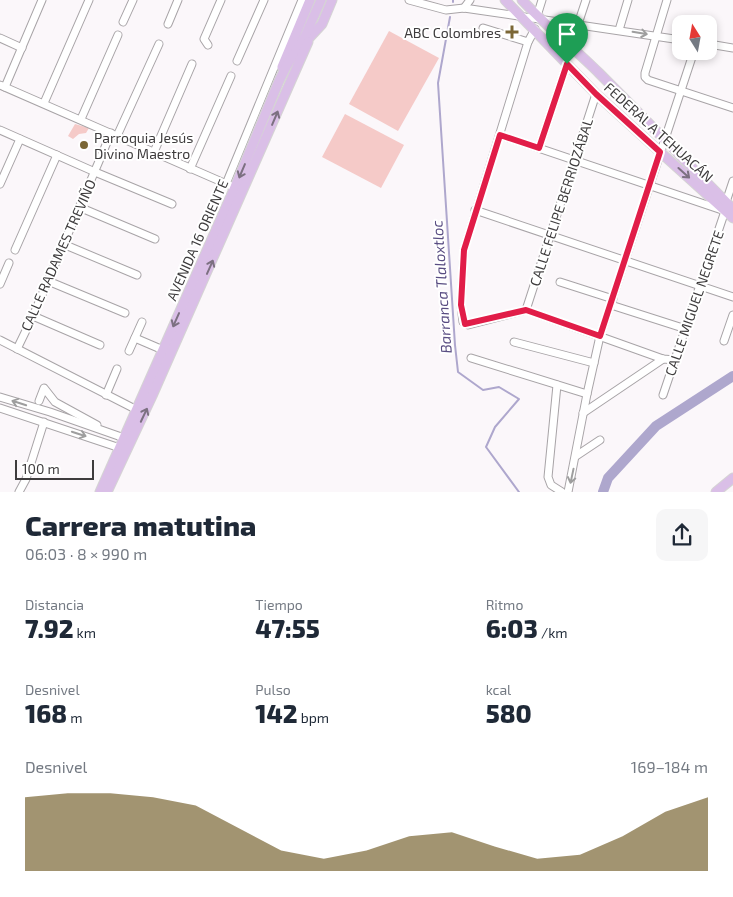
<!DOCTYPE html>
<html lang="es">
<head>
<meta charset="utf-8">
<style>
	body { margin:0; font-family:"Exo 2",sans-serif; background:#f6f6f7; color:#1f2937; height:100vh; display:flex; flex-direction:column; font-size:19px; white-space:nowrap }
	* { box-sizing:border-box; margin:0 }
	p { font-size:16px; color:#747a83 }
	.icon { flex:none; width:28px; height:28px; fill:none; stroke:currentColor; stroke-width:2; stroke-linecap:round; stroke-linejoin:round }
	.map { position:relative; height:492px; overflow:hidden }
	.sheet { display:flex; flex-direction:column; background:#fff; flex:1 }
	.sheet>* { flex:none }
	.needle { width:32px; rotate:349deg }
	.fabs { position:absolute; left:672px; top:15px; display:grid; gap:10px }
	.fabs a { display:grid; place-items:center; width:45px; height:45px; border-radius:10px; background:#fff; box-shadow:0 2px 8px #0003; font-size:25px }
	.scale { position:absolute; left:15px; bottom:12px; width:79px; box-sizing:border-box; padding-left:5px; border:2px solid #3e3c3d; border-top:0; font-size:14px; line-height:18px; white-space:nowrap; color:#3e3c3d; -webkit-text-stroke:4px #fff; paint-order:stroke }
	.pin { position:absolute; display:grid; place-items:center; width:42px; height:42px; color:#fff; margin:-51px -21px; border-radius:50% 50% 50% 0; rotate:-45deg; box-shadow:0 0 5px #0007 }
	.pin .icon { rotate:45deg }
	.round { display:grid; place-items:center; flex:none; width:52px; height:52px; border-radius:10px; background:#f6f6f7 }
	.summary { display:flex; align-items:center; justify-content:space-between; height:85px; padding:0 25px }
	h1 { font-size:28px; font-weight:800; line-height:38px }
	.stats { display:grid; grid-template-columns:repeat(3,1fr); gap:8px; height:85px; padding:5px 25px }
	.stats div { display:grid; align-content:center }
	.stats b { font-size:25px; font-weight:800 }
	.stats small { font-size:14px; font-weight:400 }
	.stats p { font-size:14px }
	.chart { height:140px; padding:10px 25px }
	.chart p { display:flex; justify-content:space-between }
	.chart svg { width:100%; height:90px; margin-top:5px; fill:#7b6736; opacity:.7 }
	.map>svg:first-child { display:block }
	.green { fill:#f5cac8 }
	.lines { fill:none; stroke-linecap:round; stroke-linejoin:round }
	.stream { stroke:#aea7cd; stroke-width:2 }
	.river { stroke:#aea7cd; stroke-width:10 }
	.minor-casing { stroke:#a8a4a7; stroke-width:9 }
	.major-casing { stroke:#d5d4d4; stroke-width:11 }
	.minor { stroke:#fff; stroke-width:7 }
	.major { stroke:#dabfe7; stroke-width:9 }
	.oneway { stroke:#9e9e9e }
	.oneway2 { stroke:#7c7081 }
	.route-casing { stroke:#fff; stroke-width:10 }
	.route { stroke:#e11d48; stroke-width:6 }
	.poi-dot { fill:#7b6736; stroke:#fff; stroke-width:2 }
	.labels { text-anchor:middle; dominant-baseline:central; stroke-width:4; stroke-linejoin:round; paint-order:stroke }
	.poi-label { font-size:14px; fill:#3e3c3d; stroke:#fff; text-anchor:end }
	.street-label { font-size:14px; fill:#3e3c3d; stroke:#fff }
	.water-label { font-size:15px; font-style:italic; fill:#594d82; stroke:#fff }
</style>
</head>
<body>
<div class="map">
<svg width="733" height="492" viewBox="0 0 733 492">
	<rect width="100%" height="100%" fill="#fbf7fa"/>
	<g class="green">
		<polygon points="389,31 439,58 398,131 349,104"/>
		<polygon points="345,114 404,145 381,188 322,157"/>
		<polygon points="75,124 89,128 86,133 79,134 73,139 68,136"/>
	</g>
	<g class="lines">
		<g class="stream">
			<polyline points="453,2 453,0"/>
			<polyline points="450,17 438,83 455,345 458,372 483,390 499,387 519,399 495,427 486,447 519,492"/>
		</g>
		<polyline class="river" points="603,492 608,478 656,426 733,376"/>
		<g class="minor-casing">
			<g id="minor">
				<polyline points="409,0 446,10 464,8 681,40"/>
				<polyline points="667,0 645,73 645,77 648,80 733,108"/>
				<polyline points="464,8 470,0"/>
				<polyline points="537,16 542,0"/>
				<polyline points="123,22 133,0"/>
				<polyline points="168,24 178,0"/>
				<polyline points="578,24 586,0"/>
				<polyline points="483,28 528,42"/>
				<polyline points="535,29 528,42 464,250 461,305 463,322 468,325 526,310 663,359 675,360"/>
				<polyline points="619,30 628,0"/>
				<polyline points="0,38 22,48"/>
				<polyline points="709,44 733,48"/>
				<polyline points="208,45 204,39 221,0"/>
				<polyline points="237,61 264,0"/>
				<polyline points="0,85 238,189"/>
				<polyline points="5,87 42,0"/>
				<polyline points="44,103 89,0"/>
				<polyline points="81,119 118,35"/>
				<polyline points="0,130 95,172 172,204"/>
				<polyline points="500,135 725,211 663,395"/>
				<polyline points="117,136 159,44"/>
				<polyline points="539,148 567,64"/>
				<polyline points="154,152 192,64"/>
				<polyline points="190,169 231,76"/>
				<polyline points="0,184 20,139"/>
				<polyline points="226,184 302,0"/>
				<polyline points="726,202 733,181"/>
				<polyline points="79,207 155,239"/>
				<polyline points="475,210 733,297"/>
				<polyline points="63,244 137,275"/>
				<polyline points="15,250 57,155"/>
				<polyline points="48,281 125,313"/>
				<polyline points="560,282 613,299"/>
				<polyline points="0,284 9,263"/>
				<polyline points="611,305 686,329"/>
				<polyline points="526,310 596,94"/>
				<polyline points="33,316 100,345"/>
				<polyline points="135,338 163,350"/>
				<polyline points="0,340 137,410"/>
				<polyline points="724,341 733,315"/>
				<polyline points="514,342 594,363"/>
				<polyline points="17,349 33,316 111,133"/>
				<polyline points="129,351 142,322"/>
				<polyline points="471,358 587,394"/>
				<polyline points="557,385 548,477 551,485 562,492"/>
				<polyline points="106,395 117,369"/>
				<polyline points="0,397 50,412 127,439"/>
				<polyline points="39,401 44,388 55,402 97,425"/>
				<polyline points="0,408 123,449"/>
				<polyline points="583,413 663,359"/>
				<polyline points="576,456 600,440"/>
				<polyline points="19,492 26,479 44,422"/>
				<polyline points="568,492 587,394 600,336 694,51"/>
			</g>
		</g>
		<g class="major-casing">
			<g id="major">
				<polyline points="505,0 596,94 733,218"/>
				<path d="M522 0C546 26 574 48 599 73 644 118 688 164 733 209"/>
				<polyline points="310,37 322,24 332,0"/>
				<polyline points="282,67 310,0"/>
				<polyline points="100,492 235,187 279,81 286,67 305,36 321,0"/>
				<polyline points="107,492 152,396 308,42"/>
				<polyline points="716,492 733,478"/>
			</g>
		</g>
		<use href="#minor" class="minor"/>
		<use href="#major" class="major"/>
	</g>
	<defs><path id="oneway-shaft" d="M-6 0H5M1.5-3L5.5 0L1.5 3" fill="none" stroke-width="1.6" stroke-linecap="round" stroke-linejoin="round" transform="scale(1.25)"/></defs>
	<g class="oneway">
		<use href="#oneway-shaft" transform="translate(640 33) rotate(9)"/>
		<use href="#oneway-shaft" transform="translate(19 403) rotate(-162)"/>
		<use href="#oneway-shaft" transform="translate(79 434) rotate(18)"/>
		<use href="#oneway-shaft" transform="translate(572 476) rotate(102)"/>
	</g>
	<g class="oneway2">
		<use href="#oneway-shaft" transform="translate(275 118) rotate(-67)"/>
		<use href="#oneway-shaft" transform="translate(242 171) rotate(113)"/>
		<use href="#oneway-shaft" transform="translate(684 173) rotate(42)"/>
		<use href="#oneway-shaft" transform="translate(210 267) rotate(-66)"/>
		<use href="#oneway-shaft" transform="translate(176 320) rotate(114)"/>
		<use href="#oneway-shaft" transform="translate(144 415) rotate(-65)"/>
	</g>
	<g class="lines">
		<g class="route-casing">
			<polygon id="route" points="567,64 596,94 660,152 600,336 526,310 465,324 461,305 464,250 500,135 539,148"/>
		</g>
		<use href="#route" class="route"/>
	</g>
	<g class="poi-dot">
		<path d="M509.5 24.5h5v5h5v5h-5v5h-5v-5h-5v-5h5z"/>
		<circle cx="84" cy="145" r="5"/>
	</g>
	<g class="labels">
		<g class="poi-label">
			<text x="501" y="32">ABC Colombres</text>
			<text x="94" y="137" text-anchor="start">Parroquia Jesús<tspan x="94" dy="16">Divino Maestro</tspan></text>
		</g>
		<g class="street-label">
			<text transform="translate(659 132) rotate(42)">FEDERAL A TEHUACÁN</text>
			<text transform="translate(561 202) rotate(-72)">CALLE FELIPE BERRIOZÁBAL</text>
			<text transform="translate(197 240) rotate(-66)">AVENIDA 16 ORIENTE</text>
			<text transform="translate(58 255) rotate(-66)">CALLE RADAMES TREVIÑO</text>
			<text transform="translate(694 303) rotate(-71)">CALLE MIGUEL NEGRETE</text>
		</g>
		<g class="water-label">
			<text transform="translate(441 287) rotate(-94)">Barranca Tlaloxtloc</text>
		</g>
	</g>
</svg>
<div class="fabs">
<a><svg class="needle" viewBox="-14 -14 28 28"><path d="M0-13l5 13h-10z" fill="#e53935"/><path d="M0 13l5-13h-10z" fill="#747a83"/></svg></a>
</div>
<div class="scale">100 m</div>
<div class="pin" style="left:567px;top:64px;background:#1e9e55"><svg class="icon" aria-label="arrive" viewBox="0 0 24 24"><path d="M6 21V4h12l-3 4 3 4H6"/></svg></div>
</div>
<section class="sheet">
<div class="summary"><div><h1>Carrera matutina</h1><p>06:03 · 8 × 990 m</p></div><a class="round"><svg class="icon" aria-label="share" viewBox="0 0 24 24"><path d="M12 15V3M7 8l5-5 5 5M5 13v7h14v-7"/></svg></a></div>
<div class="stats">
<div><p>Distancia</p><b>7.92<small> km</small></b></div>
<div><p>Tiempo</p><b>47:55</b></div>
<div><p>Ritmo</p><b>6:03<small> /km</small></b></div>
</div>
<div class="stats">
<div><p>Desnivel</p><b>168<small> m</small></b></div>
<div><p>Pulso</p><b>142<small> bpm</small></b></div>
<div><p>kcal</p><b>580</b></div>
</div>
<div class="chart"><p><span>Desnivel</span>169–184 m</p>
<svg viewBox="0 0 160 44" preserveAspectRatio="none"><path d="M0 44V8L10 6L20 6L30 8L40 12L50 23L60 34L70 38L80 34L90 27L100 25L110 32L120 38L130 36L140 27L150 15L160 8V44z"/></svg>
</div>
</section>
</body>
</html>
